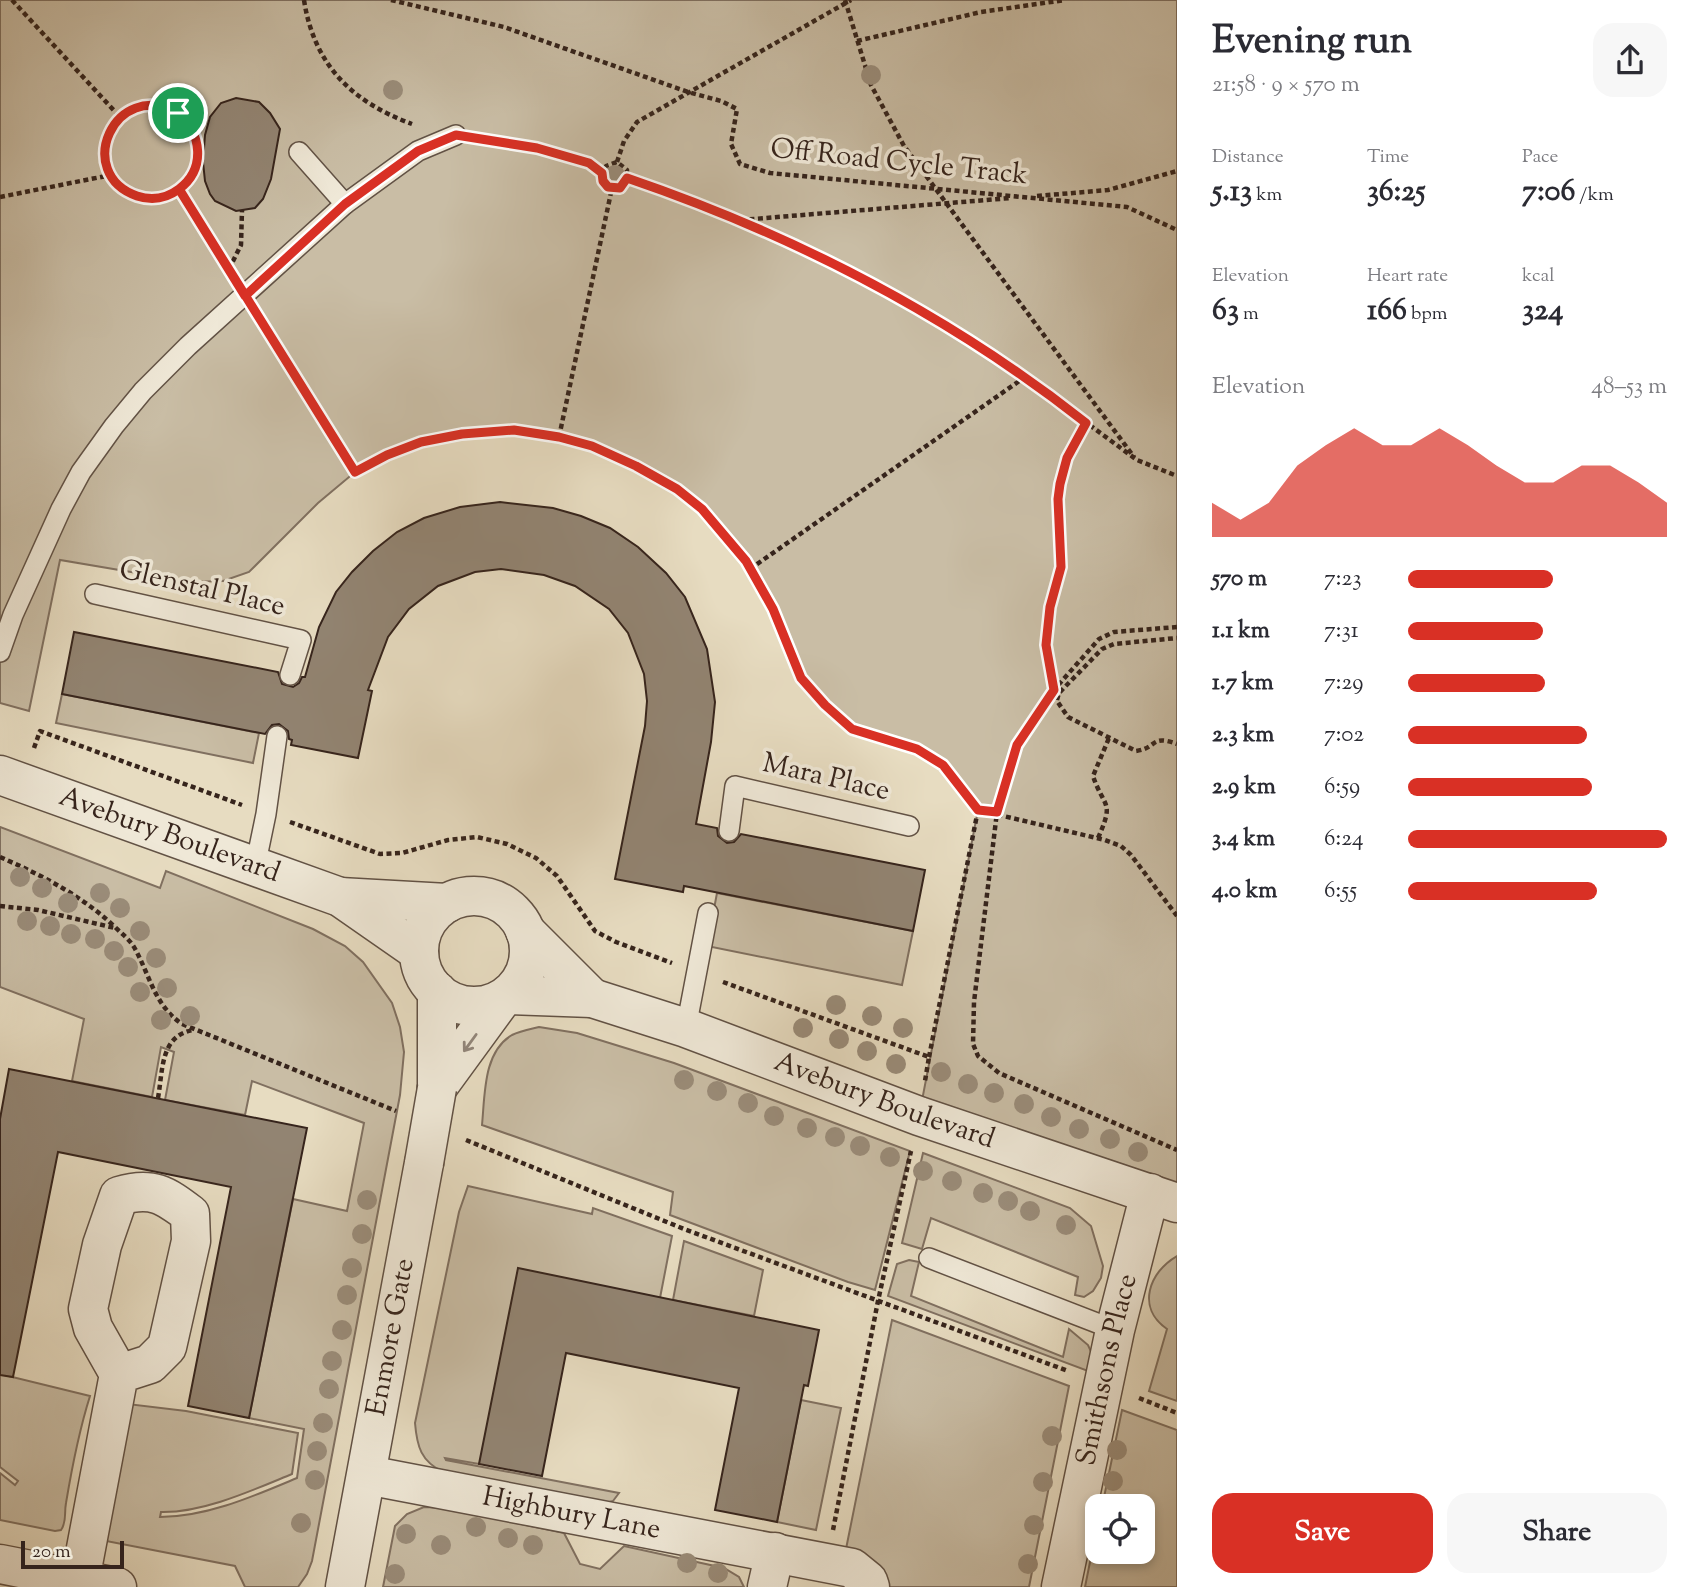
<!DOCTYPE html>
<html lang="en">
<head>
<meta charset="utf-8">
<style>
	body { margin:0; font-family:"Sorts Mill Goudy",serif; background:#f7f7f7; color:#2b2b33; height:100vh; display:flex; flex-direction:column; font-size:26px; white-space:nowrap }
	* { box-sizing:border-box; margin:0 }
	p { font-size:23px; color:#7c7c81 }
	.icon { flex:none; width:38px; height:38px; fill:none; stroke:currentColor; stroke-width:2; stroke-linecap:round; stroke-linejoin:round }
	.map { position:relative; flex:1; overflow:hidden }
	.drawer { display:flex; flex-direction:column; background:#fff; width:525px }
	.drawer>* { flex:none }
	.buttons { position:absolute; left:1085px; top:1494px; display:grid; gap:14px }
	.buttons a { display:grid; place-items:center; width:70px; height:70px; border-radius:14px; background:#fff; box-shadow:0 4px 10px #0003; font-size:35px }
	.scale { position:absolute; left:21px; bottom:18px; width:103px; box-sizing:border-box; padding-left:7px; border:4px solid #36241c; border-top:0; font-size:19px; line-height:24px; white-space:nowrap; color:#36241c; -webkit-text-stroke:5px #efe8d7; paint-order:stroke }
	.pin { position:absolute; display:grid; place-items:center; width:60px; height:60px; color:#fff; margin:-30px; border:4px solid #fff; border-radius:50%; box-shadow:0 2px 7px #0007 }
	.round { display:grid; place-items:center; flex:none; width:74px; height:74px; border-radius:21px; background:#f7f7f7 }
	.headline { display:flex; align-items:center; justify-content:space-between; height:119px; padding:0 35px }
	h1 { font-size:38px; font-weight:800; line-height:52px }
	.metrics { display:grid; grid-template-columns:repeat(3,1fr); gap:10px; height:119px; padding:7px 35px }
	.metrics div { display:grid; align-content:center }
	.metrics b { font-size:30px; font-weight:800 }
	.metrics small { font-size:19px; font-weight:400 }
	.metrics p { font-size:19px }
	.chart { height:196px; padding:14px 35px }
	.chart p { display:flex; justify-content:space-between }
	.chart svg { width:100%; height:126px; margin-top:7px; fill:#d93025; opacity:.7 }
	.primary-button { display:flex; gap:14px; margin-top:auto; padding:14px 35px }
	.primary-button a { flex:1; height:80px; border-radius:21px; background:#d93025; color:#fff; font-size:28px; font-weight:800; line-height:80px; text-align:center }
	.primary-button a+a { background:#f7f7f7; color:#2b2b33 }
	ul { padding:0 35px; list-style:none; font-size:23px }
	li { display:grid; grid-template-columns:112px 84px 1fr; align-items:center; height:52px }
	li i { height:18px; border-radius:9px; background:#d93025 }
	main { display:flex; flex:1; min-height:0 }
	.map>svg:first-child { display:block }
	.green { fill:#c9bda5; stroke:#807060; stroke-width:2 }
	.building { fill:#928472; stroke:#36241c; stroke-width:2 }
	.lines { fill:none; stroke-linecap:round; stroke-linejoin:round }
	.lane-casing { stroke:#625245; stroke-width:22 }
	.street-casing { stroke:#625245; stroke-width:41 }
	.path { stroke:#36241c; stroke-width:4.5; stroke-dasharray:5 3.5; stroke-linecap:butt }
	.lane { stroke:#efe8d7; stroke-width:19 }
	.street { stroke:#efe8d7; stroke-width:38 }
	.street-bridge-casing { stroke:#625245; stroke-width:41; stroke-linecap:butt }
	.street-bridge { stroke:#efe8d7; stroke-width:38 }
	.tree { fill:#9a8c79 }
	.oneway { stroke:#92867a }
	.route-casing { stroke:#fff; stroke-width:14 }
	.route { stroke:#d93025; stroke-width:9 }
	.labels { text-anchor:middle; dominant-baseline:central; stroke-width:7; stroke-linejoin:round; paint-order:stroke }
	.street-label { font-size:28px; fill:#36241c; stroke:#efe8d7 }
</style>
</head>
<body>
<main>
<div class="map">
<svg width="1177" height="1587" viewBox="0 0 1177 1587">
	<rect width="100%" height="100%" fill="#e7dcc1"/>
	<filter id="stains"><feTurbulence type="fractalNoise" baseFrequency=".00286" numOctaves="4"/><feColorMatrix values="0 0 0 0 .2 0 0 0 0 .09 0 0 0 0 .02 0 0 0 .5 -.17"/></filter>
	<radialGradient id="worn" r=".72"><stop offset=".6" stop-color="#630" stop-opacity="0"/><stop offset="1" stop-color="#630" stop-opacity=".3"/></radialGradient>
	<g class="green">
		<polygon points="0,0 1177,0 1177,1203 919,1116 978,810 943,765 917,749 852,729 825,705 801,678 759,582 746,561 702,509 677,489 636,466 592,446 543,433 514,430 462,434 421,442 387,455 355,472 318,503 249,572 223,581 190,582 60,560 29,711 0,703"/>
		<polygon points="62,694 259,733 253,763 56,723"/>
		<path d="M0 827 160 888 166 871 313 929 345 946 363 962 392 1003 400 1027 404 1052 400 1095 312 1561 307 1574 298 1587H245L235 1566 101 1540 128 1404 186 1411 298 1433 292 1474C253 1490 203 1513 161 1512L160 1517C207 1517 254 1496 297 1478L304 1429 249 1418 293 1199 347 1211 364 1123 252 1081 245 1115 165 1100 174 1052 161 1047 152 1097 72 1081 84 1019 0 987Z"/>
		<polygon points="717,893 913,931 902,985 707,946"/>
		<path d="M539 1027 577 1033 674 1063 910 1151 875 1290 848 1282 670 1215 673 1192 482 1125C485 1095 483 1052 512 1035 520 1031 531 1029 539 1027Z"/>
		<polygon points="923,1153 1070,1208 1091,1226 1103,1266 1101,1278 1093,1291 1084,1297 1075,1295 1078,1277 931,1218 922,1249 902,1243"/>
		<path d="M468 1186 592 1214 593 1208 672 1236 660 1298 579 1282 479 1464 445 1458 446 1460 619 1493 613 1501 602 1504 443 1472C421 1461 417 1447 415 1423L459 1212Z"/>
		<polygon points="684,1241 763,1270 754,1316 673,1300"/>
		<path d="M1177 1256V1401L1149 1391 1167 1329C1136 1308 1149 1272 1177 1256Z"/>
		<polygon points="909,1260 919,1262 911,1296 1063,1357 1069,1329 1088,1345 1093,1356 1088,1371 888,1296 897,1264"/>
		<polygon points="892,1320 1069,1386 1029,1587 887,1587 846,1549"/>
		<path d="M0 1374 90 1396C79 1431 72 1467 66 1503 64 1513 67 1522 61 1530L55 1531 0 1520V1473L15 1485 18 1481 0 1467Z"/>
		<polygon points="801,1400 841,1408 816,1530 777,1522"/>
		<polygon points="1122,1410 1177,1430 1177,1587 1085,1587 1097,1527 1097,1552 1143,1552 1143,1507 1102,1507"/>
		<polygon points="424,1507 445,1508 564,1533 580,1564 600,1569 624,1546 724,1568 739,1577 744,1587 383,1587 395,1526 407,1514"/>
	</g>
	<g class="building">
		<polygon points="236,98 259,102 270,113 280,129 271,179 263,199 255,208 236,211 215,201 210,194 205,181 203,162 205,135 210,117 221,103"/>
		<polygon points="500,502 553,508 581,516 610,528 638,547 666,573 685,597 707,649 715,702 711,742 696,824 717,828 718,836 727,843 734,842 741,834 925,870 913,931 684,886 683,892 615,879 645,726 647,701 644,674 628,633 609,609 575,586 544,575 501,569 475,572 438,586 409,609 388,637 368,690 372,691 358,758 291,745 292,740 289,739 288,731 279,724 272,725 265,734 62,694 74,632 278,672 282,684 293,687 299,683 302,677 305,677 319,627 336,592 352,572 373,551 397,532 424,518 460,507"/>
		<polygon points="9,1069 307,1128 249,1418 188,1406 231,1187 58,1152 13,1377 0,1375 0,1119"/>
		<polygon points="518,1268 819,1330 808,1386 804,1385 777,1522 715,1510 739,1388 566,1353 542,1476 479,1464"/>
	</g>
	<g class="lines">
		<g class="lane-casing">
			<g id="lane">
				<polyline points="299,152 345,204 418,151 456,135"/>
				<polyline points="95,594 301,640 290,675"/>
				<polyline points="0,652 13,615 61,509 81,472 114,426 143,391 188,346 345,204"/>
				<polyline points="729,831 735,786 909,826"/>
				<polyline points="255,867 266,814 277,736"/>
				<polyline points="686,1028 708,913"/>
				<polyline points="929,1258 1115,1330"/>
			</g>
		</g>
		<g class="street-casing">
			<g id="street">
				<path id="s1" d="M0 775 340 897 419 952"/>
				<circle cx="474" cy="951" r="55"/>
				<polyline points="340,897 447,903"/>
				<polyline points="525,931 592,998"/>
				<polyline points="437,991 437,1088"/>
				<path id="s2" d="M508 995 592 998 686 1028 919 1116 1177 1203"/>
				<polyline points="437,1088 502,999"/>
				<path id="s3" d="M367 1475 852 1568 868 1581 870 1587"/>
				<polyline points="0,1564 117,1587"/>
				<path d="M80 1580 119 1374 150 1364 167 1347 191 1241 190 1214C165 1195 152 1186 119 1196L102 1245 88 1309 93 1328 119 1374"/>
				<path id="s4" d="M345 1587 424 1163"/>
				<polyline points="767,1587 775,1552"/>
				<path id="s5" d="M1061 1587 1115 1330 1150 1193"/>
			</g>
		</g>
		<g class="path">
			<polyline points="12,0 120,117"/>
			<path d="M304 0C314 65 352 102 412 124"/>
			<polyline points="391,0 504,27 688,92 721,101 737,109 731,144 740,164 770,173 1127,207 1177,230"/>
			<polyline points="845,0 871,85 904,146 1134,457"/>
			<polyline points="857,41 981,12 1065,0"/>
			<circle cx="151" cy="152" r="47"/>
			<path d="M482 139C521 146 570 148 602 173L603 181 612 188H620L627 178V170L617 162 606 166 602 173"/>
			<polyline points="617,162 624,141 637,122 851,0"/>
			<polyline points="627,178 740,220 822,259 888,294 1000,359 1137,460 1177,476"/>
			<polyline points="179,189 231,273"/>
			<polyline points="1037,196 1108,190 1177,171"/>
			<polyline points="0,197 111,175"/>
			<polyline points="741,220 1011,198"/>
			<polyline points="229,269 241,245 242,210"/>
			<polyline points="258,316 355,472 387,455 421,442 462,434 515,430 559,437 592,446 636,466 677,489 702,509 746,561 773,609 801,678 825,705 852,729 917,749 943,765 978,810 1105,840 1121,846 1131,855 1177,916"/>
			<path d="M1086 423 1067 458 1060 484 1058 499 1061 567 1047 625V661L1057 701 1068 717 1136 751C1158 748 1150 734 1177 744"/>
			<polyline points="559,437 612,188"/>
			<polyline points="750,569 1025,377"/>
			<polyline points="1177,627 1114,632 1099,639 1045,700 1017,745 997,812 974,1002 973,1044 978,1056 999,1073 1177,1150"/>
			<polyline points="1057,700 1059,693 1102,649 1114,644 1177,638"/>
			<polyline points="34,748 40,731 242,805"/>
			<polyline points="290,822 380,854 402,853 448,840 477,837 507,844 536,858 557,876 595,931 616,942 672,963"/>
			<path d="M1098 838C1115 800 1104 809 1093 776L1109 738"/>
			<path d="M0 857C43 876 81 895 115 927 122 934 129 939 134 947 150 975 154 1005 182 1024L396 1111"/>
			<polyline points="0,906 38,910 115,928"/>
			<polyline points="723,982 929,1057 925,1081"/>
			<polyline points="929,1057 978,810"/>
			<path d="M158 1098C163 1070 160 1036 193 1030"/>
			<polyline points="466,1140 684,1229 1068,1371"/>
			<polyline points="1139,1398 1177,1413"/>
			<polyline points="833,1530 878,1301 911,1151"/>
		</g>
		<use href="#lane" class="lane"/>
		<use href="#street" class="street"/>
		<g class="street-bridge-casing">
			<polyline id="street-bridge" points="424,1163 437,1088"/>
		</g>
		<use href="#street-bridge" class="street-bridge"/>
	</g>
	<g class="tree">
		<circle cx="871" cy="75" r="10"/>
		<circle cx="393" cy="90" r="10"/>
		<circle cx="615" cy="175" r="10"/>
		<circle cx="20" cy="877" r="10"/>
		<circle cx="42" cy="888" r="10"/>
		<circle cx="100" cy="893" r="10"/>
		<circle cx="68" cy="903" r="10"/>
		<circle cx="120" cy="908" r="10"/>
		<circle cx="27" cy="921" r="10"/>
		<circle cx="50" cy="926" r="10"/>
		<circle cx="140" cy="931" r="10"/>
		<circle cx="71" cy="934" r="10"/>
		<circle cx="95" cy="939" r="10"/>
		<circle cx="114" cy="951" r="10"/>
		<circle cx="156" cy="958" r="10"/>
		<circle cx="128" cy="967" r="10"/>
		<circle cx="167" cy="988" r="10"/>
		<circle cx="140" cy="992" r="10"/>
		<circle cx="836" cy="1005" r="10"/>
		<circle cx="190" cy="1016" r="10"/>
		<circle cx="872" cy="1016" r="10"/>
		<circle cx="161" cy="1020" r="10"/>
		<circle cx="803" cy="1028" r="10"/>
		<circle cx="903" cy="1028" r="10"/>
		<circle cx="839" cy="1039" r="10"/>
		<circle cx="867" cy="1051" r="10"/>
		<circle cx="896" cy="1064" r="10"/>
		<circle cx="941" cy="1072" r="10"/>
		<circle cx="684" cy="1080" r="10"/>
		<circle cx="968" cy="1084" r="10"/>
		<circle cx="717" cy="1091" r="10"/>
		<circle cx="994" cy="1093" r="10"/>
		<circle cx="748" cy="1103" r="10"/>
		<circle cx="1024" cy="1104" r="10"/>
		<circle cx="774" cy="1116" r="10"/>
		<circle cx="1051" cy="1117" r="10"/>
		<circle cx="807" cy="1128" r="10"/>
		<circle cx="1079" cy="1129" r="10"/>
		<circle cx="835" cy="1137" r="10"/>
		<circle cx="1110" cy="1139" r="10"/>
		<circle cx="860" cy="1146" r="10"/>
		<circle cx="1138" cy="1152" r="10"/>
		<circle cx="890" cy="1157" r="10"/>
		<circle cx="923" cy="1171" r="10"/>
		<circle cx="952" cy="1181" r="10"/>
		<circle cx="983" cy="1193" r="10"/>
		<circle cx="367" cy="1200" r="10"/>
		<circle cx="1008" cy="1201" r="10"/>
		<circle cx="1030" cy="1211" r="10"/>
		<circle cx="1066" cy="1225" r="10"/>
		<circle cx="362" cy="1234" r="10"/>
		<circle cx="352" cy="1268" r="10"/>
		<circle cx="347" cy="1295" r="10"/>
		<circle cx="342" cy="1330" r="10"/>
		<circle cx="332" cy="1361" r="10"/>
		<circle cx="329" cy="1389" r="10"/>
		<circle cx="323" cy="1423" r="10"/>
		<circle cx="1052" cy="1436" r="10"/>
		<circle cx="1117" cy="1450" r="10"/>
		<circle cx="317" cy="1451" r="10"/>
		<circle cx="315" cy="1480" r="10"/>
		<circle cx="1113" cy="1481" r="10"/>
		<circle cx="1043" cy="1482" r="10"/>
		<circle cx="301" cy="1523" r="10"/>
		<circle cx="1034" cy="1525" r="10"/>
		<circle cx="476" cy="1527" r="10"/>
		<circle cx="406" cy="1534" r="10"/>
		<circle cx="508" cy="1538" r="10"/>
		<circle cx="441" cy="1545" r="10"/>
		<circle cx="533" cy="1545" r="10"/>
		<circle cx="687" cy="1563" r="10"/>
		<circle cx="1028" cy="1564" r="10"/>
		<circle cx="718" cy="1573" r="10"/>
		<circle cx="395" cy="1574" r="10"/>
	</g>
	<defs><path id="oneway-shaft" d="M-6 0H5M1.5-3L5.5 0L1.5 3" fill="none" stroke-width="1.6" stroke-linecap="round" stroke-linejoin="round" transform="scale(1.75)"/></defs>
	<use class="oneway" href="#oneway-shaft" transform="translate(470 1043) rotate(126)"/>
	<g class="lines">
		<g class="route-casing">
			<path id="route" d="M178 113C202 133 206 169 179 189L355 472 387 455 421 442 462 434 514 430 559 437 592 446 636 466 677 489 702 509 746 561 773 609 801 678 825 705 852 729 917 749 943 765 978 810 997 812 1017 745 1054 690 1046 645 1050 607 1061 567 1058 499 1060 484 1067 458 1086 423C949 315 791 234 627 178L620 188 608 187 603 181 602 173 589 163 537 148 456 135 418 151 345 204 245 296 179 189C167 198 152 201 137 196 73 174 114 78 178 113"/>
		</g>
		<use href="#route" class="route"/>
	</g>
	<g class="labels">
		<g class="street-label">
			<text transform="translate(899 163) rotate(6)">Off Road Cycle Track</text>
			<text transform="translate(202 589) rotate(13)">Glenstal Place</text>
			<text transform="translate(826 778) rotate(13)">Mara Place</text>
			<text stroke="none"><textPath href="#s1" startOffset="180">Avebury Boulevard</textPath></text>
			<text stroke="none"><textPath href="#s2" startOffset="394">Avebury Boulevard</textPath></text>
			<text stroke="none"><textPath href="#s4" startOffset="254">Enmore Gate</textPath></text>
			<text stroke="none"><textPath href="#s5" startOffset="222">Smithsons Place</textPath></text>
			<text stroke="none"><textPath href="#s3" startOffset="208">Highbury Lane</textPath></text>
		</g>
	</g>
	<rect width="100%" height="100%" filter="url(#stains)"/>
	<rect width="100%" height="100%" fill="url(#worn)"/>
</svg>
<div class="buttons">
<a><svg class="icon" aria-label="locate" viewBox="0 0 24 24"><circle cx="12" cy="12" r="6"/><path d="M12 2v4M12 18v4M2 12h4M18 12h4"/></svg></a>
</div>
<div class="scale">20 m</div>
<div class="pin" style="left:178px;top:113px;background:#1e9e55"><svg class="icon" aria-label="arrive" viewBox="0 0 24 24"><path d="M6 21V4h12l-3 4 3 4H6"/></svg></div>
</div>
<section class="drawer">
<div class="headline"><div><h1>Evening run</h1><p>21:58 · 9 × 570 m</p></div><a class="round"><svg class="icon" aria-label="share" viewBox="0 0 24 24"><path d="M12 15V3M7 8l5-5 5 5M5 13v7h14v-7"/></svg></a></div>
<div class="metrics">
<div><p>Distance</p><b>5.13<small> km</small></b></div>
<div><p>Time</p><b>36:25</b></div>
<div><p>Pace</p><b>7:06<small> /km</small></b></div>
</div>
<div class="metrics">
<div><p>Elevation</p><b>63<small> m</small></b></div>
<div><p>Heart rate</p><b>166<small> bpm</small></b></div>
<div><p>kcal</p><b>324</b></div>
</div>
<div class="chart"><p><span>Elevation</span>48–53 m</p>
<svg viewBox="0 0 160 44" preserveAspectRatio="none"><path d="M0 44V32L10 38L20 32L30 19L40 12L50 6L60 12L70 12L80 6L90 12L100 19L110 25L120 25L130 19L140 19L150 25L160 32V44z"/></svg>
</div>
<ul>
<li><b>570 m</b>7:23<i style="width:56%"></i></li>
<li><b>1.1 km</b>7:31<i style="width:52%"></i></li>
<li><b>1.7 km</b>7:29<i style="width:53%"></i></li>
<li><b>2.3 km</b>7:02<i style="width:69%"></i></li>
<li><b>2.9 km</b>6:59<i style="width:71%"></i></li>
<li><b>3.4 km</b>6:24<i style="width:100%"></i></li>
<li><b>4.0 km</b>6:55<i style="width:73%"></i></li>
</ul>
<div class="primary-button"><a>Save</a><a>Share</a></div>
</section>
</main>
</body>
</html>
